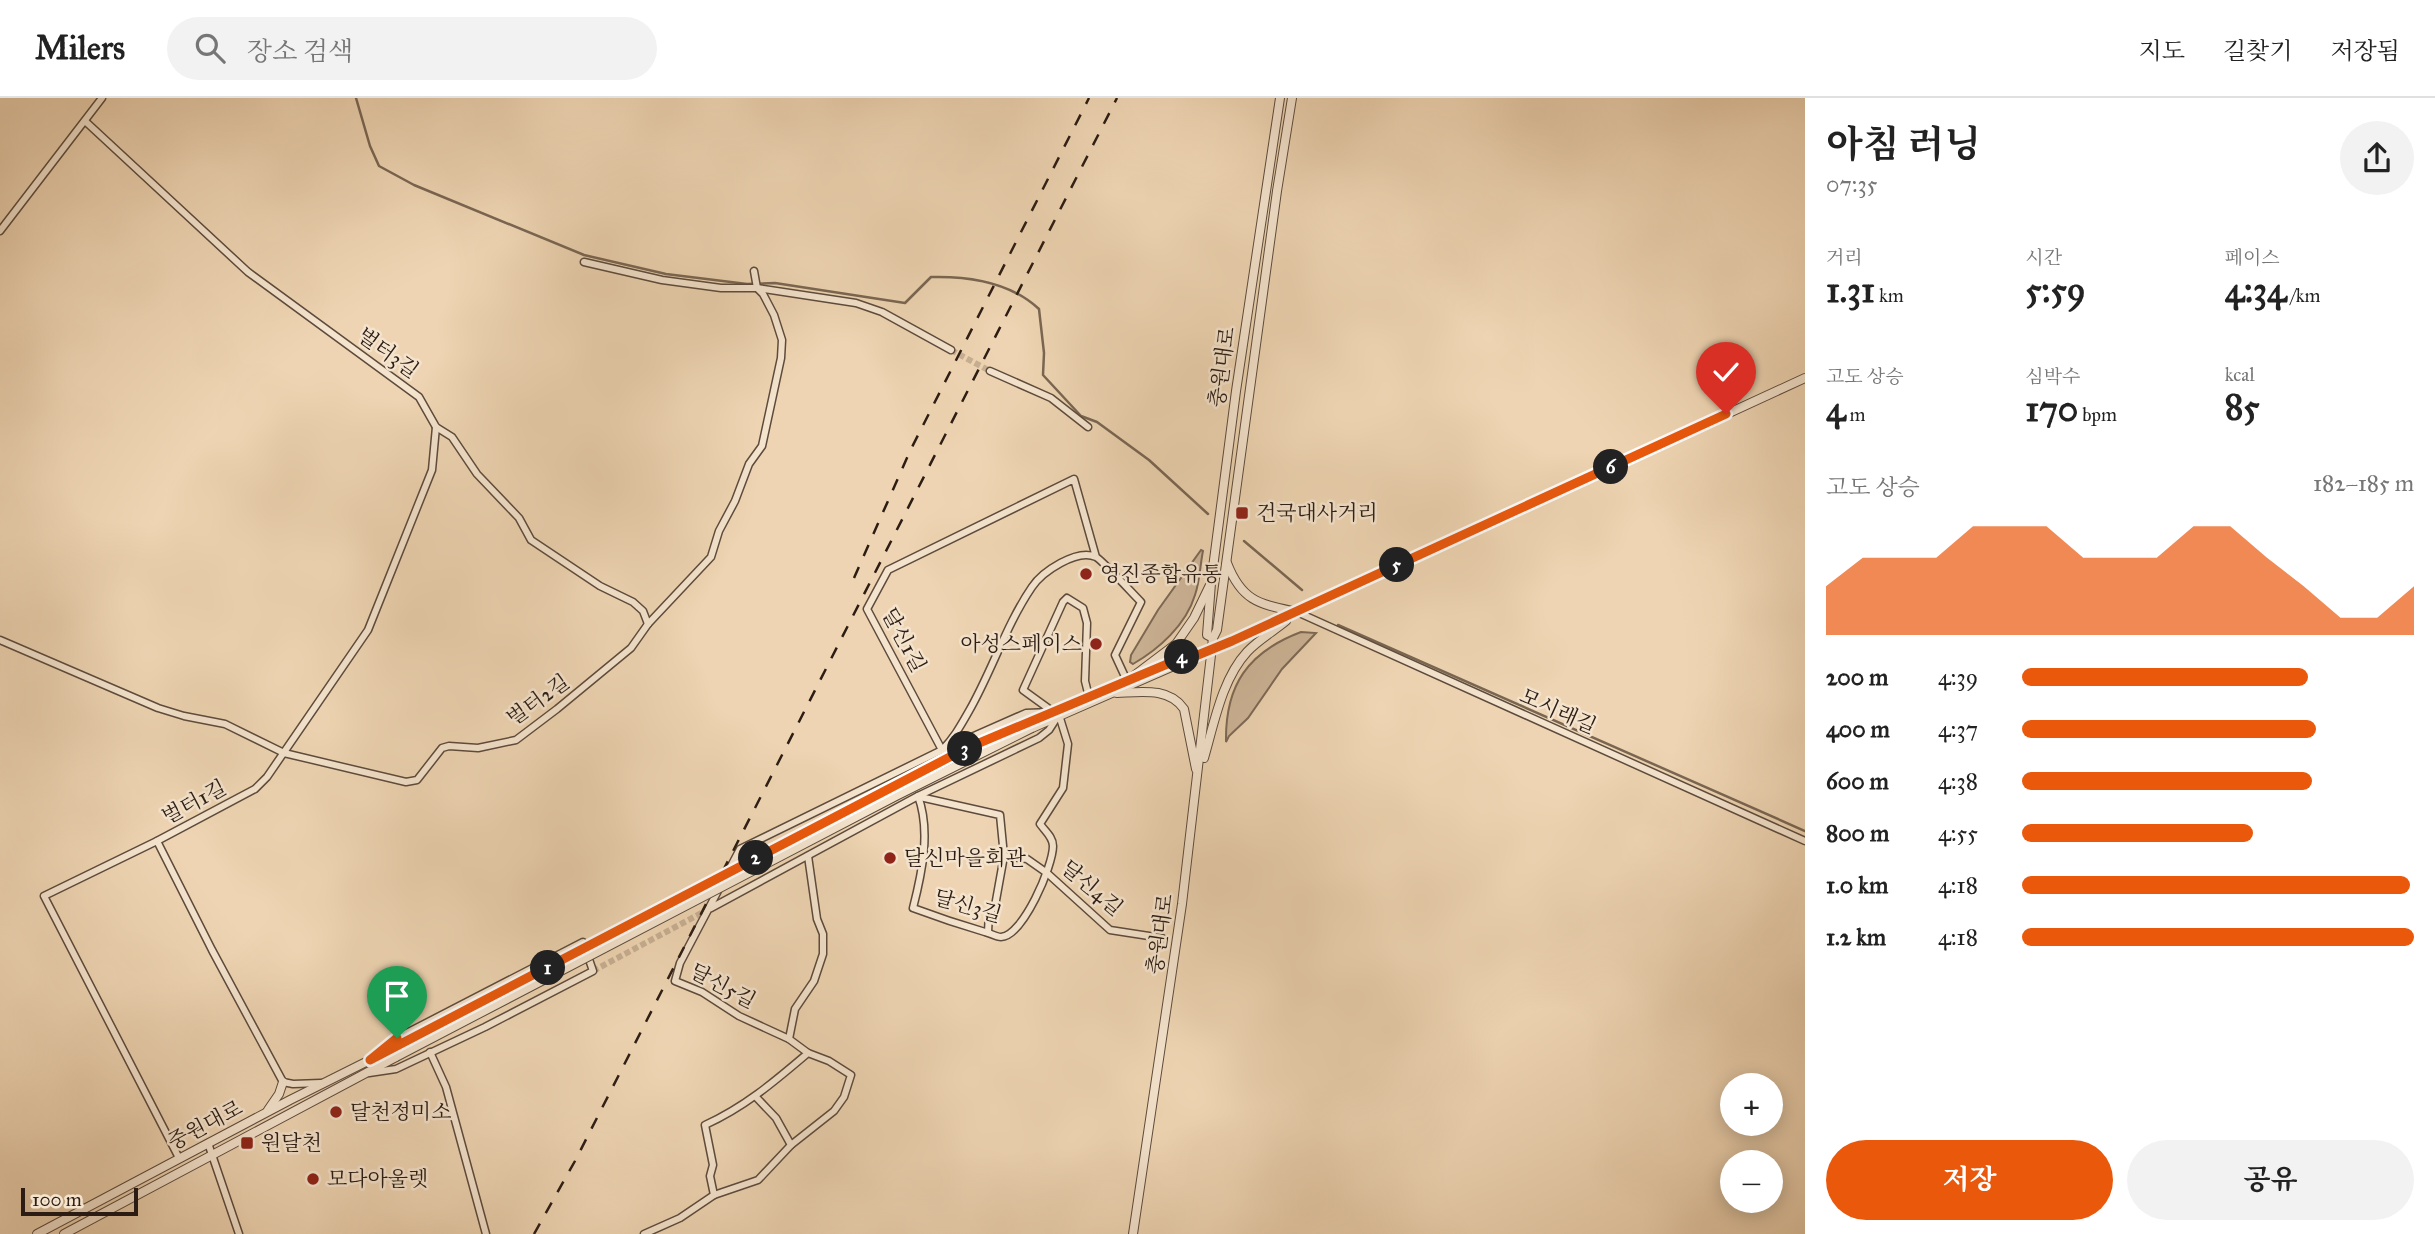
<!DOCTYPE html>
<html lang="ko">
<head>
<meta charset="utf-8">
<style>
	body { margin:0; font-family:"IM FELL Great Primer","Noto Serif KR",serif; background:#f2f2f2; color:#222; height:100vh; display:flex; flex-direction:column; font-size:26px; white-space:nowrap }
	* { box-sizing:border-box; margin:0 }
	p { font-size:23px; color:#767676 }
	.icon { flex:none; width:38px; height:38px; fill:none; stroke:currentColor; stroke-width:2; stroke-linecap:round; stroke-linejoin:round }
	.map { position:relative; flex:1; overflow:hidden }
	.drawer { display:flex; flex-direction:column; background:#fff; width:630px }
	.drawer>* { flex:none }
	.buttons { position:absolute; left:1720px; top:975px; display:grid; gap:14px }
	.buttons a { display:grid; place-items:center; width:63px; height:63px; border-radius:50%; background:#fff; box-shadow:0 4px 18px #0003; font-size:35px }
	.scale { position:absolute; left:21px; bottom:18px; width:117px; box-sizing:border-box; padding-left:7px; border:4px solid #2c1d14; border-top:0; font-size:19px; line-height:24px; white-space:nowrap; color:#2c1d14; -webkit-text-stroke:5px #f4e3cd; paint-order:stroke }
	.pin { position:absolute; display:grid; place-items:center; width:60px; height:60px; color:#fff; margin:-72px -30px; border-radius:50% 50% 50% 0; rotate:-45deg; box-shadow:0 0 7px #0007 }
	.pin .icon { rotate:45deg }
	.km { position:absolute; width:35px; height:35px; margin:-18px; border-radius:50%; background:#222; color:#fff; font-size:19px; line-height:35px; text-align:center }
	.round { display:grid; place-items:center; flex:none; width:74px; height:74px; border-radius:37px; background:#f2f2f2 }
	.overview { display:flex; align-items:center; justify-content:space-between; height:119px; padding:0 21px }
	h1 { font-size:38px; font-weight:700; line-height:52px }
	.stats { display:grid; grid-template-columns:repeat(3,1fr); gap:10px; height:119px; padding:7px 21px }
	.stats div { display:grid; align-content:center }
	.stats b { font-size:35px; font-weight:700 }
	.stats small { font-size:19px; font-weight:400 }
	.stats p { font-size:19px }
	.chart { height:196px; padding:14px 21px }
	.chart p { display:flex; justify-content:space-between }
	.chart svg { width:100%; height:126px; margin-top:7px; fill:#ea580c; opacity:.7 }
	.button { display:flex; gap:14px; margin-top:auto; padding:14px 21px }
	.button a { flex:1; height:80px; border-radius:42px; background:#ea580c; color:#fff; font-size:28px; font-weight:700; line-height:80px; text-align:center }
	.button a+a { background:#f2f2f2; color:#222 }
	ul { padding:0 21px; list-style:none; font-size:23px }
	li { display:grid; grid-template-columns:112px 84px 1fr; align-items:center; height:52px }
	li i { height:18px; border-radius:9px; background:#ea580c }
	header { display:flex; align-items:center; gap:42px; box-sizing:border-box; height:98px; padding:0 35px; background:#fff; border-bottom:2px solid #e0e0e0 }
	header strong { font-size:33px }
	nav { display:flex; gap:38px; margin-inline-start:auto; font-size:24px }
	.search { width:490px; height:63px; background:#f2f2f2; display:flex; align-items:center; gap:18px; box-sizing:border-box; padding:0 24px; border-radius:38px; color:#767676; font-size:26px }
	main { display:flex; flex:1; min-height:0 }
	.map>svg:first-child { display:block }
	.green { fill:#cdb597; stroke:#7c6956; stroke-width:2 }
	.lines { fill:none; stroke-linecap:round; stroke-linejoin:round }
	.stream { stroke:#796652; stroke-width:2.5 }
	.minor-tunnel { stroke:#c7af92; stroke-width:6; stroke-dasharray:6 3; stroke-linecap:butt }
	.minor-casing { stroke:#5c4b3c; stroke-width:9 }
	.tertiary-casing { stroke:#5c4b3c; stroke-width:10 }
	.minor { stroke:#f4e3cd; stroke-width:6 }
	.tertiary { stroke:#f4e3cd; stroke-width:8 }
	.rail { stroke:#2c1d14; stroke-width:2.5; stroke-dasharray:12 12; stroke-linecap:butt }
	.tertiary-bridge-casing { stroke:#5c4b3c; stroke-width:10; stroke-linecap:butt }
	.tertiary-bridge { stroke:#f4e3cd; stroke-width:8 }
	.route-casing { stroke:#fff; stroke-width:14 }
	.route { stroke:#ea580c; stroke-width:9 }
	.poi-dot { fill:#8f2418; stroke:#f4e3cd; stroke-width:2.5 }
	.labels { text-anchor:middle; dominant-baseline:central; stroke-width:5; stroke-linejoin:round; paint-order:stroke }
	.street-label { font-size:21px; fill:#2c1d14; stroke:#f4e3cd }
	.poi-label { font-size:21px; fill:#2c1d14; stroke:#f4e3cd; text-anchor:start }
</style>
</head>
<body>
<header>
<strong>Milers</strong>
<div class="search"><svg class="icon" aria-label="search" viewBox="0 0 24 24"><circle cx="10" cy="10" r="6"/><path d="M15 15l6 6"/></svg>장소 검색</div>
<nav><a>지도</a><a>길찾기</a><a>저장됨</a></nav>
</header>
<main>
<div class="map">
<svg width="1805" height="1136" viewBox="0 0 1805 1136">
	<rect width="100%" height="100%" fill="#eed4b2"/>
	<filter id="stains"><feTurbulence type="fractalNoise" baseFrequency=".00286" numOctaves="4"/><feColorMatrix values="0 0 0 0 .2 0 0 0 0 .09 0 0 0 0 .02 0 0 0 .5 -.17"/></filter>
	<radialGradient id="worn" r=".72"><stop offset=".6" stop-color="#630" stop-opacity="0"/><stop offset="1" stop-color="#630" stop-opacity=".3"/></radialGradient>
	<g class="green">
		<path d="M1201 452 1203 453C1200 467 1200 483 1195 497 1186 527 1159 551 1133 566L1130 564 1131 557 1158 512Z"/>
		<path d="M1301 534 1316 535 1282 571 1248 620 1229 638 1226 644C1225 587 1248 554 1301 534Z"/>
	</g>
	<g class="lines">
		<g class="stream">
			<path d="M356 0 370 48 379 68 414 87 584 157 666 176 747 186 775 185 905 205 931 179C968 178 1010 184 1039 211L1044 255 1043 277 1081 318 1097 324 1149 362 1208 416"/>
			<polyline points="1244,443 1302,492"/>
			<polyline points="1338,527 1805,733"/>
		</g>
		<g class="minor-tunnel">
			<polyline points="951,252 990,273"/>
			<polyline points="593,873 709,811"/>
		</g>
		<g class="minor-casing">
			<g id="minor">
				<polyline points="85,23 248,174 419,299 436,329 452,339 477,376 519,420 531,442 600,488 633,504 643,513 648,526"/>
				<polyline points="0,133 102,0"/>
				<polyline points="584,164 662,182 721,190 757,190 856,205 882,214 951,252"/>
				<polyline points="990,273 1051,300 1088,329"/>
				<path d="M1096 459 1074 381 888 472 867 511 942 652C954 640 961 627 969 613 992 573 1006 527 1032 489 1042 474 1077 450 1096 459 1103 463 1133 496 1141 504L1115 557 1127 583"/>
				<polyline points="1297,514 1805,743"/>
				<polyline points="0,542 158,610 184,618 225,626 284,655 406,684 417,682 442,650 449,648 478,650 516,642 557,611 631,550 648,526 711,459 719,433 735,403 749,366 762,348 781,260 782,242 774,217 763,196 757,190 754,173"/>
				<polyline points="1052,613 1023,592 1063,504 1067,500 1083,510 1087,525 1085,583 1089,599"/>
				<path d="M918 698C931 733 922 775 913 810 937 819 961 827 985 834 990 835 996 839 1001 839 1023 838 1053 768 1053 748 1053 739 1045 733 1040 726L1063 690 1068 646 1059 617"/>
				<polyline points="920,699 1000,717 1004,758 995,808 989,815 988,834"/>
				<polyline points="157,743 212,852 283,984 293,986 321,985"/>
				<polyline points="1004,758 1027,761 1047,775 1110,832 1162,840"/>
				<polyline points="711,810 918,698 1039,640 1049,632 1058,618"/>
				<polyline points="789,941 739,918 702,894 675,883 680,865 740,751 942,652 1026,615 1051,614"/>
				<polyline points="430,954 446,989 486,1136"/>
				<polyline points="369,975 396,971 485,929 593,873 583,844 397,940 380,954"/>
				<polyline points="756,999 776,1020 791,1047"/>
				<polyline points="208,1045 239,1136"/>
				<polyline points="179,1060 44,798 157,743 255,691 267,679 368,532 432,372 436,329"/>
				<polyline points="714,1097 758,1082 791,1047 834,1013 844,999 851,977 829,963 808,955"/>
				<path d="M644 1136 680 1120 714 1097 710 1078 713 1067 705 1027C745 1009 775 983 808 955L789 941 795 911 814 883 823 856V836L817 821 808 758"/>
			</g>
		</g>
		<g class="tertiary-casing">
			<g id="tertiary">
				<path d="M1227 465C1242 504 1260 506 1297 514"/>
				<polyline points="1213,540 1207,537 1211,485 1236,293 1280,0"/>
				<polyline points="1160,569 1184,559 1190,560"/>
				<polyline points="1127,583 1176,546 1194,520 1210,487"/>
				<path d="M1117 595C1141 594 1169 589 1184 611L1196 671"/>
				<polyline points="1029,624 1058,612"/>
				<polyline points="1032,630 1297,514 1805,280"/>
				<path d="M1204 660C1214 626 1222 581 1247 554 1258 542 1274 533 1286 523"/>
				<polyline points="268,1012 279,996 283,984"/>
				<polyline points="37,1136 290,1002 392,951"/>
				<polyline points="64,1136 396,959"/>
				<polyline points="1133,1136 1182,806 1213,540 1217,532 1277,93 1292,0"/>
			</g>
		</g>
		<use href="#minor" class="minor"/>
		<use href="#tertiary" class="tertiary"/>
		<g class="rail">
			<polyline points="854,480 910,353 1089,0"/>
			<polyline points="534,1136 575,1063 1117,0"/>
		</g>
		<g class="tertiary-bridge-casing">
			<g id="tertiary-bridge">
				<polyline points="392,951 922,672 1029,624"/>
				<polyline points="396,959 896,698 1032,630"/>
			</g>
		</g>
		<use href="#tertiary-bridge" class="tertiary-bridge"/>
	</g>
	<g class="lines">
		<g class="route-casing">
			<polyline id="route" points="397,940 370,962 965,651 1184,559 1193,559 1232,543 1726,316"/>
		</g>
		<use href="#route" class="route"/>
	</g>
	<g class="poi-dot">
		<rect x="1235" y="408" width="14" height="14" rx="3.5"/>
		<circle cx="1086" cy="476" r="7"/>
		<circle cx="1096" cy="546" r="7"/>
		<circle cx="890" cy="760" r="7"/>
		<circle cx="336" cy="1014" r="7"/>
		<rect x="240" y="1038" width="14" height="14" rx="3.5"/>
		<circle cx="313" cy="1081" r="7"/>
	</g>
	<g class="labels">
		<g class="street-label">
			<text transform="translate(388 255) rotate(36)">벌터3길</text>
			<text transform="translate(1222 269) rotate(-82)">충원대로</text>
			<text transform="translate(904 542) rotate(62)">달신1길</text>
			<text transform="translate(538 602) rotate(-36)">벌터2길</text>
			<text transform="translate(1558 613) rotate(24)">모시래길</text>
			<text transform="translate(194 704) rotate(-28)">벌터1길</text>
			<text transform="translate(1092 790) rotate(40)">달신4길</text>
			<text transform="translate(968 808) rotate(16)">달신3길</text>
			<text transform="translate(1160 836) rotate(-82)">충원대로</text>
			<text transform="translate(723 888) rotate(28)">달신5길</text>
			<text transform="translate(205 1027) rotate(-28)">중원대로</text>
		</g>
		<g class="poi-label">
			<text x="1256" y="415">건국대사거리</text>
			<text x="1100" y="476">영진종합유통</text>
			<text x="1082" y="546" text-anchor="end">아성스페이스</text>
			<text x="904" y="760">달신마을회관</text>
			<text x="350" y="1014">달천정미소</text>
			<text x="261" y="1045">원달천</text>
			<text x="327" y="1081">모다아울렛</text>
		</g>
	</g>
	<rect width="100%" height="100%" filter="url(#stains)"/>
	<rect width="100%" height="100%" fill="url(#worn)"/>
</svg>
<div class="buttons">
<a>+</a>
<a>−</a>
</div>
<div class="scale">100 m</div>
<div class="pin" style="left:397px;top:940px;background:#1e9e55"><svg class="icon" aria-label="arrive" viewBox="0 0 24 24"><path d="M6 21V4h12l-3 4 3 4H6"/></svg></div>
<div class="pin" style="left:1726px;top:316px;background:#d93025"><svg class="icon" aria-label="check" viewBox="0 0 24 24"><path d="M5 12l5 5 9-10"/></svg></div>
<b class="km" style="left:548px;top:870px">1</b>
<b class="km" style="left:756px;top:760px">2</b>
<b class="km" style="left:965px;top:651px">3</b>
<b class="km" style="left:1182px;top:559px">4</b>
<b class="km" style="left:1397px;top:467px">5</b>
<b class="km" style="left:1611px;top:369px">6</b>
</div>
<section class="drawer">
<div class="overview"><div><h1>아침 러닝</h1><p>07:35</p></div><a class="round"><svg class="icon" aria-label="share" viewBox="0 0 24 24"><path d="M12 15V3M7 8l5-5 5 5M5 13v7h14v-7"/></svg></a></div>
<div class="stats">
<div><p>거리</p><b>1.31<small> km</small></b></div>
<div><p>시간</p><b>5:59</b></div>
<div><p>페이스</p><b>4:34<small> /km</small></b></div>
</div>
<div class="stats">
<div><p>고도 상승</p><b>4<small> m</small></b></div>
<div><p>심박수</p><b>170<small> bpm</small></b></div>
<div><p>kcal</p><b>85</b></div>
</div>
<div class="chart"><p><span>고도 상승</span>182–185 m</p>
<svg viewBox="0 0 160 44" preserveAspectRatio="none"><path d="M0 44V27L10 17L20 17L30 17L40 6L50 6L60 6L70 17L80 17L90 17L100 6L110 6L120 17L130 27L140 38L150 38L160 27V44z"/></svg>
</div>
<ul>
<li><b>200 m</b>4:39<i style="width:73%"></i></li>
<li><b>400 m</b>4:37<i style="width:75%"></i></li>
<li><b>600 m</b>4:38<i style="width:74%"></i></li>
<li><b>800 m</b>4:55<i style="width:59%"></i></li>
<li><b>1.0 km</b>4:18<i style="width:99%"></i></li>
<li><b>1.2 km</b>4:18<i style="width:100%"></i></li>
</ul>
<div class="button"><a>저장</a><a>공유</a></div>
</section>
</main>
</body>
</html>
